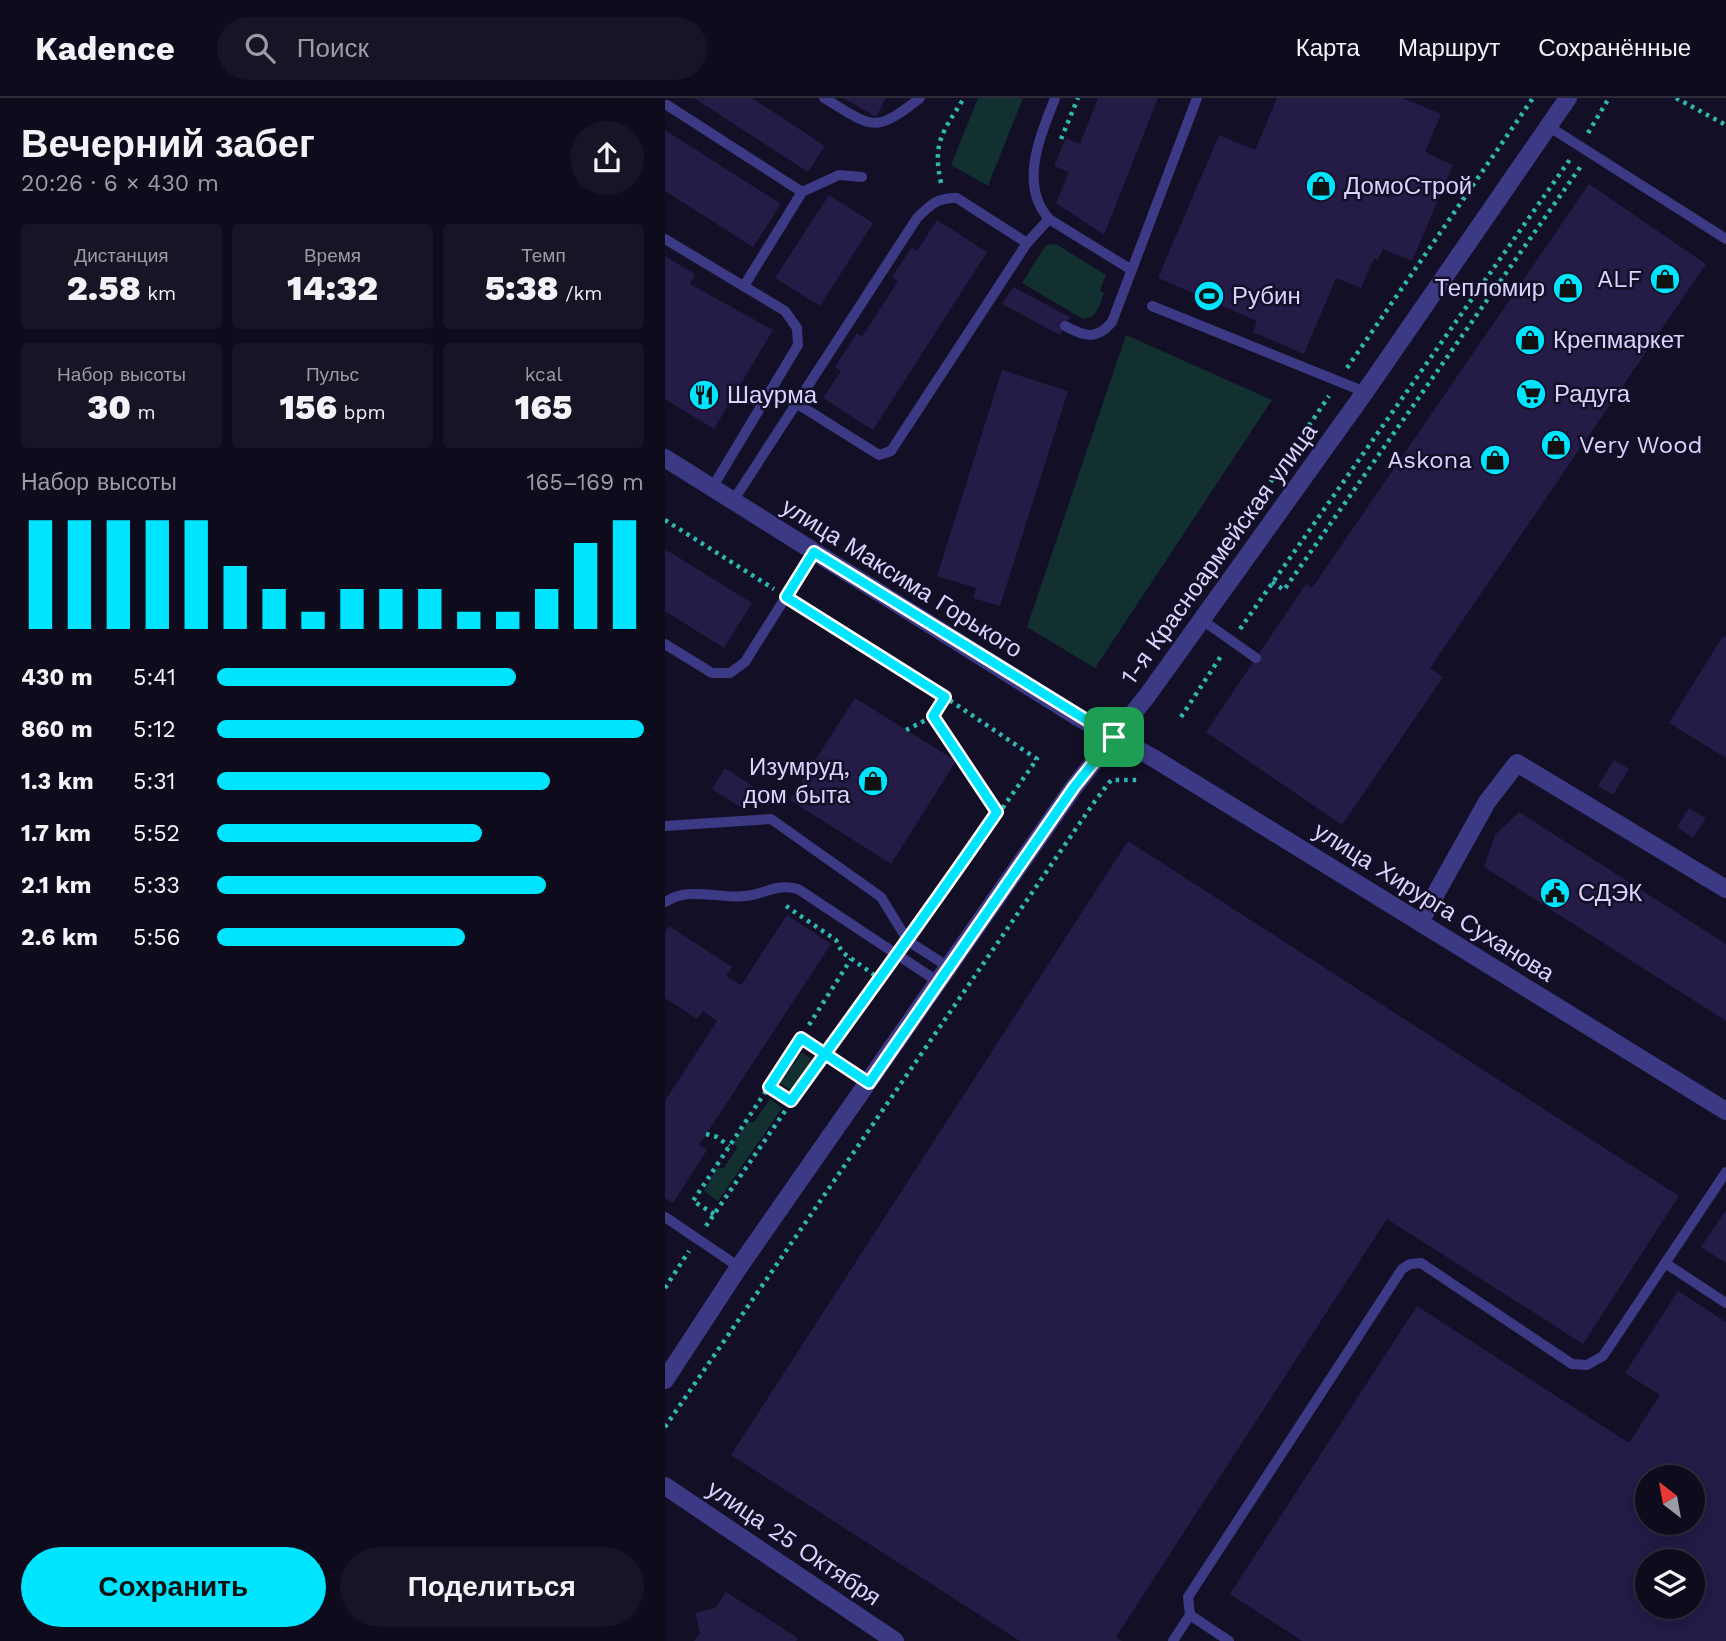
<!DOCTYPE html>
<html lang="ru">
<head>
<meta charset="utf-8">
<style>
	body { margin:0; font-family:"Work Sans",sans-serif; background:#171425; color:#f1f3f6; height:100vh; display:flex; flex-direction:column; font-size:26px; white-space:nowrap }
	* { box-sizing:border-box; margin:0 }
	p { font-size:23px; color:#9b9ba3 }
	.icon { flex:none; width:38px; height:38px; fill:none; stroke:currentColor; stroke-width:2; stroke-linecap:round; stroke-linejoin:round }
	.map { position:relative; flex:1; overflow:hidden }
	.drawer { display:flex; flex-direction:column; background:#0e0b1c; width:665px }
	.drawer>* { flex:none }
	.needle { width:46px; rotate:329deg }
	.fabs { position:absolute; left:970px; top:1367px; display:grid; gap:14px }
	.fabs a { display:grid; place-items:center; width:70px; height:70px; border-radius:50%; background:#0e0b1c; box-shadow:0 4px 18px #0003,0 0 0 2px #2e2b3b; font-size:35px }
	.pin { position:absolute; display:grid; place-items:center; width:60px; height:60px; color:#fff; margin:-30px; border-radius:14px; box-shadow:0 4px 10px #0006 }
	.round { display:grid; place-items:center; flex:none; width:74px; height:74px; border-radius:37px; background:#171425 }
	.headline { display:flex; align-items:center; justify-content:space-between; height:119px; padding:0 21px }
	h1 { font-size:38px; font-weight:800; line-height:52px }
	.stats { display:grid; grid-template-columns:repeat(3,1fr); gap:10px; height:119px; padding:7px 21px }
	.stats div { display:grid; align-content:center; border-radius:7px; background:#171425; text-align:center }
	.stats b { font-size:35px; font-weight:800 }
	.stats small { font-size:19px; font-weight:400 }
	.stats p { font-size:19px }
	.chart { height:196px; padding:14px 21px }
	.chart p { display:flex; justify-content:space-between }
	.chart svg { width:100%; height:126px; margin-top:7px; stroke:#00e5ff; stroke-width:6 }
	.button { display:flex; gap:14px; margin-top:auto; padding:14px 21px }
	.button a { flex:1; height:80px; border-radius:42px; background:#00e5ff; color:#111; font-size:28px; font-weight:800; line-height:80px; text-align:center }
	.button a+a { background:#171425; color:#f1f3f6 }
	ul { padding:0 21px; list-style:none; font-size:23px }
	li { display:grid; grid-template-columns:112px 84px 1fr; align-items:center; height:52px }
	li i { height:18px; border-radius:9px; background:#00e5ff }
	header { display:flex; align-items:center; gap:42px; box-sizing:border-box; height:98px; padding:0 35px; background:#0e0b1c; border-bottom:2px solid #2e2b3b }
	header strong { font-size:33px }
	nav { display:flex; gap:38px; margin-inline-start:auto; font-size:24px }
	.search { width:490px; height:63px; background:#171425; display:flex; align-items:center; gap:18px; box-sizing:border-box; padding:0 24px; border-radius:38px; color:#9b9ba3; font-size:26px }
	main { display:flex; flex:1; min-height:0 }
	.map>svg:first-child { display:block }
	.green { fill:#12302f }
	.building { fill:#241b47; fill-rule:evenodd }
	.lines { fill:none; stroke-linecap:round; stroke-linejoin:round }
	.path { stroke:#2fb8b0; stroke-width:4.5; stroke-dasharray:3.5 5; stroke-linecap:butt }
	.service { stroke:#3d3a85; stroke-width:10 }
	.minor { stroke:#3d3a85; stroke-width:18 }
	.route-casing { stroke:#fff; stroke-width:14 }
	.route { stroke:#00e5ff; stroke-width:9 }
	.labels { text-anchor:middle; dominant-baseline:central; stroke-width:5; stroke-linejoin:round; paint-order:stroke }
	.poi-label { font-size:24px; fill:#d9d4ff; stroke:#130f26; text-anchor:start }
	.street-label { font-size:24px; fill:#d9d4ff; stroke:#130f26 }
</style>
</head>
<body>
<header>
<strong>Kadence</strong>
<div class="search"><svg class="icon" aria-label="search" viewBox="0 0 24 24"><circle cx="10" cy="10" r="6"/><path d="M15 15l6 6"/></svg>Поиск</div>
<nav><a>Карта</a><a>Маршрут</a><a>Сохранённые</a></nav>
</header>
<main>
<section class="drawer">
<div class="headline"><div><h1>Вечерний забег</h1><p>20:26 · 6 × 430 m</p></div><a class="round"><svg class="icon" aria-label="share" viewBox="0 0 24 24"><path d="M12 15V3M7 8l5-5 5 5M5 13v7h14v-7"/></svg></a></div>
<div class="stats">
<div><p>Дистанция</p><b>2.58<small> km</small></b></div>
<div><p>Время</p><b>14:32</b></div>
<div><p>Темп</p><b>5:38<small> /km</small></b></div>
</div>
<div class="stats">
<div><p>Набор высоты</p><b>30<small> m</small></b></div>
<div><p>Пульс</p><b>156<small> bpm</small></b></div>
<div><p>kcal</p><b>165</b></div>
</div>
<div class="chart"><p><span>Набор высоты</span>165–169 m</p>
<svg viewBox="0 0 160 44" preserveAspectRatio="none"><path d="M5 44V6M15 44V6M25 44V6M35 44V6M45 44V6M55 44V22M65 44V30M75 44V38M85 44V30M95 44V30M105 44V30M115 44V38M125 44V38M135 44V30M145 44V14M155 44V6"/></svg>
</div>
<ul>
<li><b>430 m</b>5:41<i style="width:70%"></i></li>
<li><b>860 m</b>5:12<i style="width:100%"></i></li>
<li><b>1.3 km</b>5:31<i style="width:78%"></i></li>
<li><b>1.7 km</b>5:52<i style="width:62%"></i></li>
<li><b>2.1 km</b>5:33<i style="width:77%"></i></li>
<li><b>2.6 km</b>5:56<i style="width:58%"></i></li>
</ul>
<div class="button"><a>Сохранить</a><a>Поделиться</a></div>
</section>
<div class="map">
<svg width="1061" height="1543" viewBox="0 0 1061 1543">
	<rect width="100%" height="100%" fill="#130f26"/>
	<g class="green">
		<polygon points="313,0 358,0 323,88 286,67"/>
		<path d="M391 146 441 177 435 192 439 195C434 208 433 219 418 221L357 185 381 147Z"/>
		<polygon points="461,237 607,302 430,570 362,529"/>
		<polygon points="137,954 150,964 130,995 115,985"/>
		<polygon points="105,1001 117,1010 53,1103 39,1093 52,1070 59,1070 72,1050 69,1044 83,1024 89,1024"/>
	</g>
	<g class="building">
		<polygon points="29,0 87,0 160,48 143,74"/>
		<polygon points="178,0 221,0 211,19"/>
		<polygon points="433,0 493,0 439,137 391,105 404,74 389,68 401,40 415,46"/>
		<polygon points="612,0 737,0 776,16 760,54 788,67 747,163 718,151 713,162 709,160 696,190 671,180 639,256 588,234 592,223 493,180 554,37 590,52"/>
		<polygon points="0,32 116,106 88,149 0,93"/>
		<polygon points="924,86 1041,166 765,570 778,579 677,727 541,634 641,486 647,490"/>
		<polygon points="164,97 208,125 155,208 110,180"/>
		<polygon points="272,122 322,154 208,332 158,300 176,273 170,269 192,235 197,239 233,183 227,179 247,149 252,153"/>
		<polygon points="0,158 30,176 25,186 108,232 49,331 0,301"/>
		<polygon points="348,189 405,219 395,237 337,206"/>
		<polygon points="337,272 403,293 335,508 308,500 311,490 272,478"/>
		<polygon points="0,451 87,505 59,550 0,513"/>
		<polygon points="1058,538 1061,539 1061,660 1004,625"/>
		<polygon points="190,600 291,663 226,766 125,702"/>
		<polygon points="949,662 964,671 948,697 933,688"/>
		<polygon points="60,670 93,692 80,712 47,691"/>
		<polygon points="1024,710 1041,720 1028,740 1012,729"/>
		<polygon points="854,714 1061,846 1061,923 819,769 830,737"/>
		<polygon points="463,743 1014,1098 918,1246 722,1121 451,1539 457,1543 355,1543 66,1357"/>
		<polygon points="122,817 166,846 34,1047 42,1052 8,1105 0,1100 0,1003 52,923 38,913 32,921 0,900 0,834 4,828 67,869 61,878 76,887"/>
		<polygon points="1061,1112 1061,1165 1036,1149"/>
		<path d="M1013 1193 1061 1224V1543H637L565 1496 752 1208 964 1345 995 1297 960 1275ZM982 1379H1027V1424H982ZM982 1463H1027V1508H982Z"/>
		<polygon points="61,1494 133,1540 131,1543 29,1543 35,1535 30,1515 50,1510"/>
	</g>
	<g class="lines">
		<g class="path">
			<polyline points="1011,0 1061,27"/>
			<polyline points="923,35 944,0"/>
			<polyline points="396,41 413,0"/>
			<path d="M276 85C267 44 278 34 299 0"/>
			<polyline points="682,270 868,0"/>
			<polyline points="596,398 664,298"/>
			<polyline points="0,422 109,491"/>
			<polyline points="607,484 619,492 916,68"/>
			<polyline points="134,507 280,599 372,661 254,829"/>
			<polyline points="575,531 906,60"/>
			<polyline points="269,618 333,714"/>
			<polyline points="516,619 558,555"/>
			<polyline points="241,632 269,618 280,599"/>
			<polyline points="121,808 171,842 177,854 215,881"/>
			<polyline points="144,927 186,861"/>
			<polyline points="169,944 224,870"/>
			<polyline points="111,993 126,1003"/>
			<polyline points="41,1036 52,1039 64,1048"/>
			<polyline points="49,1116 28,1103 103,990"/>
			<polyline points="41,1128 151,968"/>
			<polyline points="0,1190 24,1153"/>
			<polyline points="0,1329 430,703 446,682 474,682"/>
		</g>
		<g class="service">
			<path d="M159 0C208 29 208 37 255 0"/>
			<path d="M390 0C376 37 353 86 384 121L465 171"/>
			<polyline points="2,7 137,94"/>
			<polyline points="883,28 1061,141"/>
			<polyline points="0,141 120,213 132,230 133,247 47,390"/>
			<polyline points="79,188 137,94 174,77 197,79"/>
			<polyline points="487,208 700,294"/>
			<path d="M400 228C419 238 431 243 447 224L532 0"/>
			<polyline points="131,305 214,357 226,353 362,145 384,121"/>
			<path d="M68 403 252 120C265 107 273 99 292 100L362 145"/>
			<polyline points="537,522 591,560"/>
			<polyline points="0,546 47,575 65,575 80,564 149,454"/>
			<polyline points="0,728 106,721 216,799 243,843 282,868"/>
			<path d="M0 804C25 788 52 801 80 798 100 796 113 785 133 791L272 883"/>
			<polyline points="113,976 136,940 204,985"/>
			<polyline points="0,1119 74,1169"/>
			<polyline points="1000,1165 1061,1205"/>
			<polyline points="525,1517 564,1543"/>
			<polyline points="508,1543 525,1517 523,1499 737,1171 745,1166 756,1165 907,1266 922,1267 938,1258 1061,1074"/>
		</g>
		<g class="minor">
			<polyline points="0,360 411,618 490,661 1061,1013"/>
			<polyline points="755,824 822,704 852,665 1061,791"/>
			<polyline points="0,1282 74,1169 409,689 482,598 700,294 903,0"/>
			<polyline points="0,1388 230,1543"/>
		</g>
	</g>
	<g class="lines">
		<g class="route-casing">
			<path id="route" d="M449 639 149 454 121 499 280 599 268 618 332 714C265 812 195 907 126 1003L104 989 136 940 204 985 409 689 449 639"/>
		</g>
		<use href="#route" class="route"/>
	</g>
	<defs>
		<g id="shop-disc" transform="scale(1.575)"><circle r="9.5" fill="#00e5ff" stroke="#130f26"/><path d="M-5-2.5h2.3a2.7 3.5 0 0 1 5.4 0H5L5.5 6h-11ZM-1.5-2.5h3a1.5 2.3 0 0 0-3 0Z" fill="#111"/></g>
		<g id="stadium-disc" transform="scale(1.575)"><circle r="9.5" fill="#00e5ff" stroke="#130f26"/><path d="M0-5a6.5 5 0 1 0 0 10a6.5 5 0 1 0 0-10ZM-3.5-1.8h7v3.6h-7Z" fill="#111"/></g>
		<g id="supermarket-disc" transform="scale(1.575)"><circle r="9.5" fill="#00e5ff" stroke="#130f26"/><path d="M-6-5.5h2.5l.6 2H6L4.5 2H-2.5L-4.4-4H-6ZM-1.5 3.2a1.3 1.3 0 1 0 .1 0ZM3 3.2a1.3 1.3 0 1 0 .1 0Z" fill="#111"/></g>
		<g id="restaurant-disc" transform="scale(1.575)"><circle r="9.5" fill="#00e5ff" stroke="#130f26"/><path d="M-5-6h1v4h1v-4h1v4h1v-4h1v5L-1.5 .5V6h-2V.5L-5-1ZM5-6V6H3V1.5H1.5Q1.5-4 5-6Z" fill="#111"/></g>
		<g id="civic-disc" transform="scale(1.575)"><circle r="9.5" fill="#00e5ff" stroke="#130f26"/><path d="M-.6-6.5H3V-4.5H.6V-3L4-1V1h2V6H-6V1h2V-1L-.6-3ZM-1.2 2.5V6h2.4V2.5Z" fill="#111"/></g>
	</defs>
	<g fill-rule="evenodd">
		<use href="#shop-disc" x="656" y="88"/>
		<use href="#shop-disc" x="1000" y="181"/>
		<use href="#shop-disc" x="903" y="190"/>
		<use href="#stadium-disc" x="544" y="198"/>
		<use href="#shop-disc" x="865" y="242"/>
		<use href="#supermarket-disc" x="866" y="296"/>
		<use href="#restaurant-disc" x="39" y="297"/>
		<use href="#shop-disc" x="891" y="347"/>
		<use href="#shop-disc" x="830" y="362"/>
		<use href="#shop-disc" x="208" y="683"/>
		<use href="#civic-disc" x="890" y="795"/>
	</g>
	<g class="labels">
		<g class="poi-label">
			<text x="679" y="88">ДомоСтрой</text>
			<text x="977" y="181" text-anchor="end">ALF</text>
			<text x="880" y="190" text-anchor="end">Тепломир</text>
			<text x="567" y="198">Рубин</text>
			<text x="888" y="242">Крепмаркет</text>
			<text x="889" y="296">Радуга</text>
			<text x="62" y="297">Шаурма</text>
			<text x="914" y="347">Very Wood</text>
			<text x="807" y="362" text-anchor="end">Askona</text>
			<text x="185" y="669" text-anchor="end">Изумруд,<tspan x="185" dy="28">дом быта</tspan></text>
			<text x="913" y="795">СДЭК</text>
		</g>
		<g class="street-label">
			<text transform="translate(554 456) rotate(-54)">1-я Красноармейская улица</text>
			<text transform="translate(237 480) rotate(32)">улица Максима Горького</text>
			<text transform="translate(769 804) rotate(32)">улица Хирурга Суханова</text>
			<text transform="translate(129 1445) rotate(34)">улица 25 Октября</text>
		</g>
	</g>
</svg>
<div class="fabs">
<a><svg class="needle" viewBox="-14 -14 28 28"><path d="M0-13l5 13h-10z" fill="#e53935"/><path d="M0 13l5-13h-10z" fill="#9b9ba3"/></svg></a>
<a><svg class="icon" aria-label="layers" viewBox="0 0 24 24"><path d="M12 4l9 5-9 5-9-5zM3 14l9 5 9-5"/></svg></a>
</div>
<div class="pin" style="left:449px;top:639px;background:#1e9e55"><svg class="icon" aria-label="arrive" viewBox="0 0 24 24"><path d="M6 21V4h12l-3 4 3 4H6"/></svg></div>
</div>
</main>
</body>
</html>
